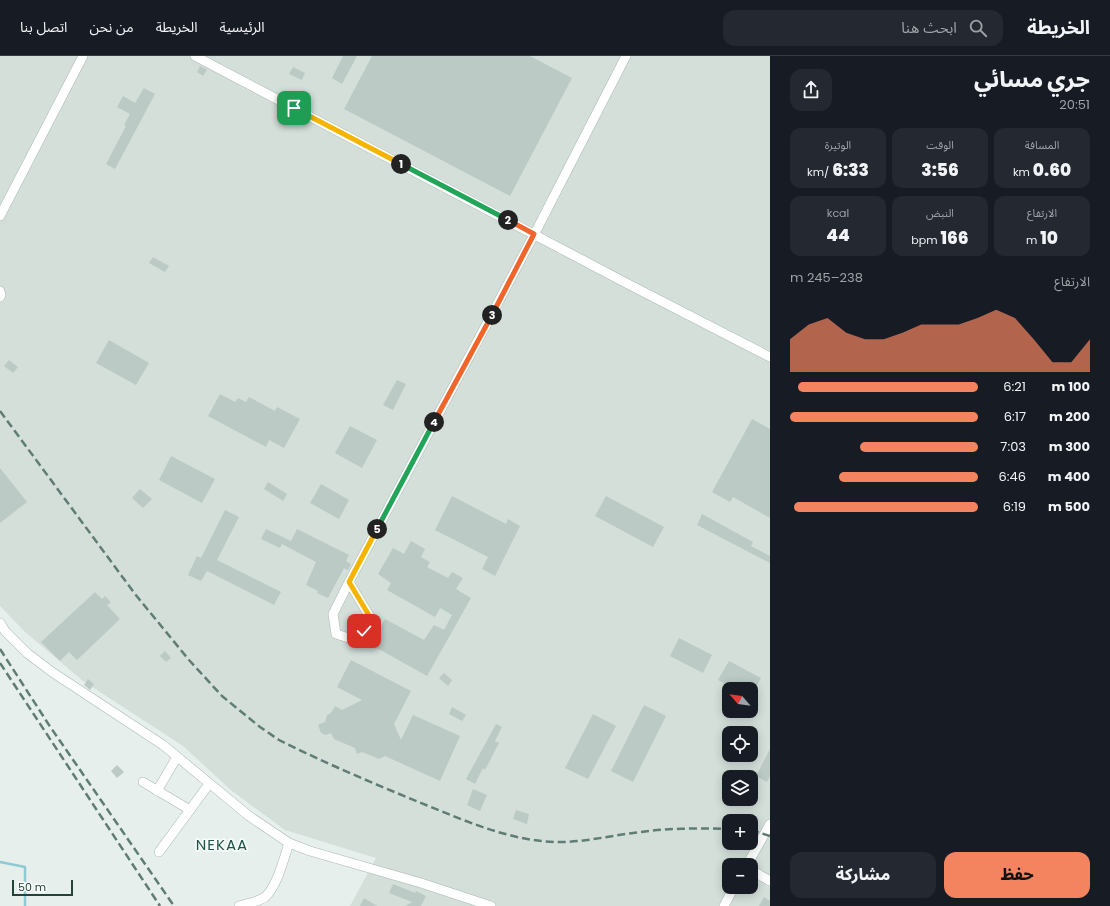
<!DOCTYPE html>
<html lang="ar">
<head>
<meta charset="utf-8">
<style>
	body { margin:0; font-family:Poppins,"Noto Sans Arabic",sans-serif; background:#242831; color:#f1f3f6; direction:rtl; height:100vh; display:flex; flex-direction:column; font-size:15px; white-space:nowrap }
	* { box-sizing:border-box; margin:0 }
	p { font-size:13px; color:#9ea1a6 }
	.icon { flex:none; width:22px; height:22px; fill:none; stroke:currentColor; stroke-width:2; stroke-linecap:round; stroke-linejoin:round }
	.map { position:relative; flex:1; overflow:hidden; direction:ltr }
	.details { display:flex; flex-direction:column; background:#171b24; width:340px }
	.details>* { flex:none }
	.needle { width:26px; rotate:298deg }
	.controls { position:absolute; left:722px; top:626px; display:grid; gap:8px }
	.controls a { display:grid; place-items:center; width:36px; height:36px; border-radius:8px; background:#171b24; box-shadow:0 2px 10px #0003; font-size:20px }
	.scale { position:absolute; left:12px; bottom:10px; width:61px; box-sizing:border-box; padding-left:4px; border:2px solid #24423a; border-top:0; font-size:11px; line-height:14px; white-space:nowrap; color:#24423a; -webkit-text-stroke:3px #f7fbf9; paint-order:stroke }
	.pin { position:absolute; display:grid; place-items:center; width:34px; height:34px; color:#fff; margin:-17px; border-radius:8px; box-shadow:0 2px 6px #0006 }
	.km { position:absolute; width:20px; height:20px; margin:-10px; border-radius:50%; background:#222; color:#fff; font-size:11px; line-height:20px; text-align:center }
	.round { display:grid; place-items:center; flex:none; width:42px; height:42px; border-radius:12px; background:#242831 }
	.headline { display:flex; align-items:center; justify-content:space-between; height:68px; padding:0 20px }
	h1 { font-size:22px; font-weight:800; line-height:30px }
	.metrics { display:grid; grid-template-columns:repeat(3,1fr); gap:6px; height:68px; padding:4px 20px }
	.metrics div { display:grid; align-content:center; border-radius:10px; background:#242831; text-align:center }
	.metrics b { font-size:17px; font-weight:800 }
	.metrics small { font-size:11px; font-weight:400 }
	.metrics p { font-size:11px }
	.chart { height:112px; padding:8px 20px }
	.chart p { display:flex; justify-content:space-between }
	.chart svg { width:100%; height:72px; margin-top:4px; fill:#f4845f; opacity:.7 }
	.primary-button { display:flex; gap:8px; margin-top:auto; padding:8px 20px }
	.primary-button a { flex:1; height:46px; border-radius:12px; background:#f4845f; color:#111; font-size:16px; font-weight:800; line-height:46px; text-align:center }
	.primary-button a+a { background:#242831; color:#f1f3f6 }
	ul { padding:0 20px; list-style:none; font-size:13px }
	li { display:grid; grid-template-columns:64px 48px 1fr; align-items:center; height:30px }
	li i { height:10px; border-radius:5px; background:#f4845f }
	header { display:flex; align-items:center; gap:24px; box-sizing:border-box; height:56px; padding:0 20px; background:#171b24; border-bottom:1px solid #363941 }
	header strong { font-size:19px }
	nav { display:flex; gap:22px; margin-inline-start:auto; font-size:14px }
	.search { width:280px; height:36px; background:#242831; display:flex; align-items:center; gap:10px; box-sizing:border-box; padding:0 14px; border-radius:12px; color:#9ea1a6; font-size:15px }
	main { display:flex; flex:1; min-height:0 }
	.map>svg:first-child { display:block }
	.built { fill:#d4dfda; fill-rule:evenodd }
	.lines { fill:none; stroke-linecap:round; stroke-linejoin:round }
	.stream { stroke:#8ec9d4; stroke-width:2.5 }
	.building { fill:#bbcac4 }
	.minor-casing { stroke:#a8b8b2; stroke-width:10 }
	.minor { stroke:#fff; stroke-width:9 }
	.rail { stroke:#5f7d75; stroke-width:2.5; stroke-dasharray:8 4; stroke-linecap:butt }
	.split-1-casing { stroke:#fff; stroke-width:8 }
	.split-2-casing { stroke:#fff; stroke-width:8 }
	.split-3-casing { stroke:#fff; stroke-width:8 }
	.split-4-casing { stroke:#fff; stroke-width:8 }
	.split-5-casing { stroke:#fff; stroke-width:8 }
	.split-6-casing { stroke:#fff; stroke-width:8 }
	.split-1 { stroke:#f5b400; stroke-width:5 }
	.split-2 { stroke:#22a559; stroke-width:5 }
	.split-3 { stroke:#f0652b; stroke-width:5 }
	.split-4 { stroke:#f0652b; stroke-width:5 }
	.split-5 { stroke:#22a559; stroke-width:5 }
	.split-6 { stroke:#f5b400; stroke-width:5 }
	.labels { text-anchor:middle; dominant-baseline:central; stroke-width:3.5; stroke-linejoin:round; paint-order:stroke }
	.quarter-label { font-size:15px; letter-spacing:1px; fill:#1f5548; stroke:#f7fbf9 }
</style>
</head>
<body>
<header>
<strong>الخريطة</strong>
<div class="search"><svg class="icon" aria-label="search" viewBox="0 0 24 24"><circle cx="10" cy="10" r="6"/><path d="M15 15l6 6"/></svg>ابحث هنا</div>
<nav><a>الرئيسية</a><a>الخريطة</a><a>من نحن</a><a>اتصل بنا</a></nav>
</header>
<main>
<section class="details">
<div class="headline"><div><h1>جري مسائي</h1><p>20:51</p></div><a class="round"><svg class="icon" aria-label="share" viewBox="0 0 24 24"><path d="M12 15V3M7 8l5-5 5 5M5 13v7h14v-7"/></svg></a></div>
<div class="metrics">
<div><p>المسافة</p><b>0.60<small> km</small></b></div>
<div><p>الوقت</p><b>3:56</b></div>
<div><p>الوتيرة</p><b>6:33<small> /km</small></b></div>
</div>
<div class="metrics">
<div><p>الارتفاع</p><b>10<small> m</small></b></div>
<div><p>النبض</p><b>166<small> bpm</small></b></div>
<div><p>kcal</p><b>44</b></div>
</div>
<div class="chart"><p><span>الارتفاع</span>238–245 m</p>
<svg viewBox="0 0 160 44" preserveAspectRatio="none"><path d="M0 44V24L10 15L20 11L30 20L40 24L50 24L60 20L70 15L80 15L90 15L100 11L110 6L120 11L130 24L140 38L150 38L160 24V44z"/></svg>
</div>
<ul>
<li><b>100 m</b>6:21<i style="width:96%"></i></li>
<li><b>200 m</b>6:17<i style="width:100%"></i></li>
<li><b>300 m</b>7:03<i style="width:63%"></i></li>
<li><b>400 m</b>6:46<i style="width:74%"></i></li>
<li><b>500 m</b>6:19<i style="width:98%"></i></li>
</ul>
<div class="primary-button"><a>حفظ</a><a>مشاركة</a></div>
</section>
<div class="map">
<svg width="770" height="850" viewBox="0 0 770 850">
	<rect width="100%" height="100%" fill="#e6efeb"/>
	<path class="built" d="M0 0H770V850H350L376 802 285 774 232 735 183 690 83 625 24 575 0 550ZM729 633H751V655H729ZM729 677H751V699H729ZM729 721H751V743H729ZM729 765H751V787H729ZM729 809H751V831H729Z"/>
	<g class="lines">
		<polyline class="stream" points="0,806 25,811 25,850"/>
	</g>
	<g class="building">
		<polygon points="343,0 357,0 342,28 332,22"/>
		<polygon points="372,0 530,0 572,22 510,140 344,53"/>
		<polygon points="200,10 207,14 203,20 197,16"/>
		<polygon points="293,11 305,17 302,24 289,18"/>
		<polygon points="144,32 155,38 115,113 106,108 126,70 124,69 130,58 117,51 123,40 135,47"/>
		<polygon points="153,201 169,210 165,216 149,207"/>
		<polygon points="109,284 149,307 136,329 96,307"/>
		<polygon points="9,304 18,311 13,317 4,310"/>
		<polygon points="397,324 406,328 393,354 383,349"/>
		<polygon points="220,338 235,346 238,342 246,346 249,341 275,355 277,351 300,363 284,392 269,384 266,391 208,360"/>
		<polygon points="752,363 770,373 770,462 733,441 730,446 712,436"/>
		<polygon points="350,370 377,384 362,412 335,397"/>
		<polygon points="171,400 215,423 202,447 159,424"/>
		<polygon points="0,412 27,446 0,467"/>
		<polygon points="268,426 287,438 283,445 264,433"/>
		<polygon points="321,428 349,444 339,463 310,447"/>
		<polygon points="140,433 152,443 143,452 132,442"/>
		<polygon points="452,440 506,468 508,463 520,470 495,520 482,513 488,501 435,474"/>
		<polygon points="606,440 664,471 653,491 595,460"/>
		<polygon points="225,454 239,461 217,504 281,536 274,549 207,515 201,525 188,519 197,500 201,502"/>
		<polygon points="702,458 753,486 751,490 770,500 770,507 697,469"/>
		<polygon points="266,473 291,485 297,473 349,499 346,505 351,508 348,514 344,512 328,542 317,537 318,535 306,529 316,506 282,488 280,492 261,483"/>
		<polygon points="411,485 425,493 421,501 430,506 427,511 448,522 452,516 463,522 456,533 471,542 427,620 377,592 376,593 370,590 385,563 424,584 434,569 444,574 452,559 440,552 435,561 387,534 391,527 378,518 393,492 404,498"/>
		<polygon points="95,536 102,543 105,540 111,546 107,549 120,563 77,604 69,596 60,605 41,586"/>
		<polygon points="679,582 712,599 703,617 670,600"/>
		<polygon points="165,595 171,602 166,606 160,600"/>
		<polygon points="351,604 411,635 394,668 401,684 413,659 460,680 440,725 385,700 379,703 362,696 357,698 355,692 334,683 331,677 326,679 321,677 318,669 325,666 327,659 331,657 335,650 342,654 362,644 337,631"/>
		<polygon points="729,605 761,622 755,633 735,633 718,624"/>
		<polygon points="444,617 452,624 448,630 439,622"/>
		<polygon points="88,623 94,628 90,634 84,629"/>
		<polygon points="644,649 666,660 633,726 611,715"/>
		<polygon points="452,651 466,659 462,665 449,658"/>
		<polygon points="593,658 616,670 588,723 565,712"/>
		<polygon points="496,668 502,671 495,685 499,687 485,714 483,712 475,728 466,723"/>
		<polygon points="770,693 770,720 767,726 756,720"/>
		<polygon points="117,709 124,716 117,722 111,715"/>
		<polygon points="473,733 487,739 480,755 467,749"/>
		<polygon points="516,754 529,758 527,768 513,763"/>
		<polygon points="393,828 415,837 416,835 426,840 421,850 405,850 412,846 389,837"/>
		<polygon points="764,841 770,845 770,850 759,850"/>
		<polygon points="364,842 377,850 360,850"/>
	</g>
	<g class="lines">
		<g class="minor-casing">
			<g id="minor">
				<polyline points="195,0 628,228 770,301"/>
				<polyline points="0,160 83,0"/>
				<polyline points="0,235 1,239 0,241"/>
				<polyline points="349,526 370,561 364,575 355,584 336,578 333,558 349,526 534,179 626,0"/>
				<polyline points="0,567 5,575 27,597 52,616 163,689 249,760 289,787 310,795 421,827 491,850"/>
				<polyline points="143,726 190,754"/>
				<polyline points="157,735 177,701"/>
				<polyline points="159,796 209,728"/>
				<polyline points="747,809 770,768"/>
				<polyline points="751,814 770,825"/>
				<path d="M239 850C248 847 258 846 265 841 277 831 284 802 289 787"/>
				<polyline points="724,850 734,831"/>
			</g>
		</g>
		<use href="#minor" class="minor"/>
		<g class="rail">
			<path d="M0 355 135 538 189 604 222 640 260 671 279 684C327 708 377 729 426 749 468 766 509 784 554 786 583 787 612 779 641 776 670 772 700 772 729 773"/>
			<polyline points="0,593 49,669 174,850"/>
			<polyline points="0,607 160,850"/>
			<polyline points="751,774 770,780"/>
		</g>
	</g>
	<g class="lines">
		<g class="split-1-casing">
			<polyline id="split-1" points="294,52 401,108"/>
		</g>
		<g class="split-2-casing">
			<polyline id="split-2" points="401,108 508,164"/>
		</g>
		<g class="split-3-casing">
			<polyline id="split-3" points="492,259 534,178 508,164"/>
		</g>
		<g class="split-4-casing">
			<polyline id="split-4" points="434,366 492,259"/>
		</g>
		<g class="split-5-casing">
			<polyline id="split-5" points="377,473 434,366"/>
		</g>
		<g class="split-6-casing">
			<polyline id="split-6" points="364,575 370,561 349,526 377,473"/>
		</g>
		<use href="#split-1" class="split-1"/>
		<use href="#split-2" class="split-2"/>
		<use href="#split-3" class="split-3"/>
		<use href="#split-4" class="split-4"/>
		<use href="#split-5" class="split-5"/>
		<use href="#split-6" class="split-6"/>
	</g>
	<g class="labels">
		<g class="quarter-label">
			<text x="222" y="788">NEKAA</text>
		</g>
	</g>
</svg>
<div class="controls">
<a><svg class="needle" viewBox="-14 -14 28 28"><path d="M0-13l5 13h-10z" fill="#e53935"/><path d="M0 13l5-13h-10z" fill="#9ea1a6"/></svg></a>
<a><svg class="icon" aria-label="locate" viewBox="0 0 24 24"><circle cx="12" cy="12" r="6"/><path d="M12 2v4M12 18v4M2 12h4M18 12h4"/></svg></a>
<a><svg class="icon" aria-label="layers" viewBox="0 0 24 24"><path d="M12 4l9 5-9 5-9-5zM3 14l9 5 9-5"/></svg></a>
<a>+</a>
<a>−</a>
</div>
<div class="scale">50 m</div>
<div class="pin" style="left:294px;top:52px;background:#1e9e55"><svg class="icon" aria-label="arrive" viewBox="0 0 24 24"><path d="M6 21V4h12l-3 4 3 4H6"/></svg></div>
<div class="pin" style="left:364px;top:575px;background:#d93025"><svg class="icon" aria-label="check" viewBox="0 0 24 24"><path d="M5 12l5 5 9-10"/></svg></div>
<b class="km" style="left:401px;top:108px">1</b>
<b class="km" style="left:508px;top:164px">2</b>
<b class="km" style="left:492px;top:259px">3</b>
<b class="km" style="left:434px;top:366px">4</b>
<b class="km" style="left:377px;top:473px">5</b>
</div>
</main>
</body>
</html>
